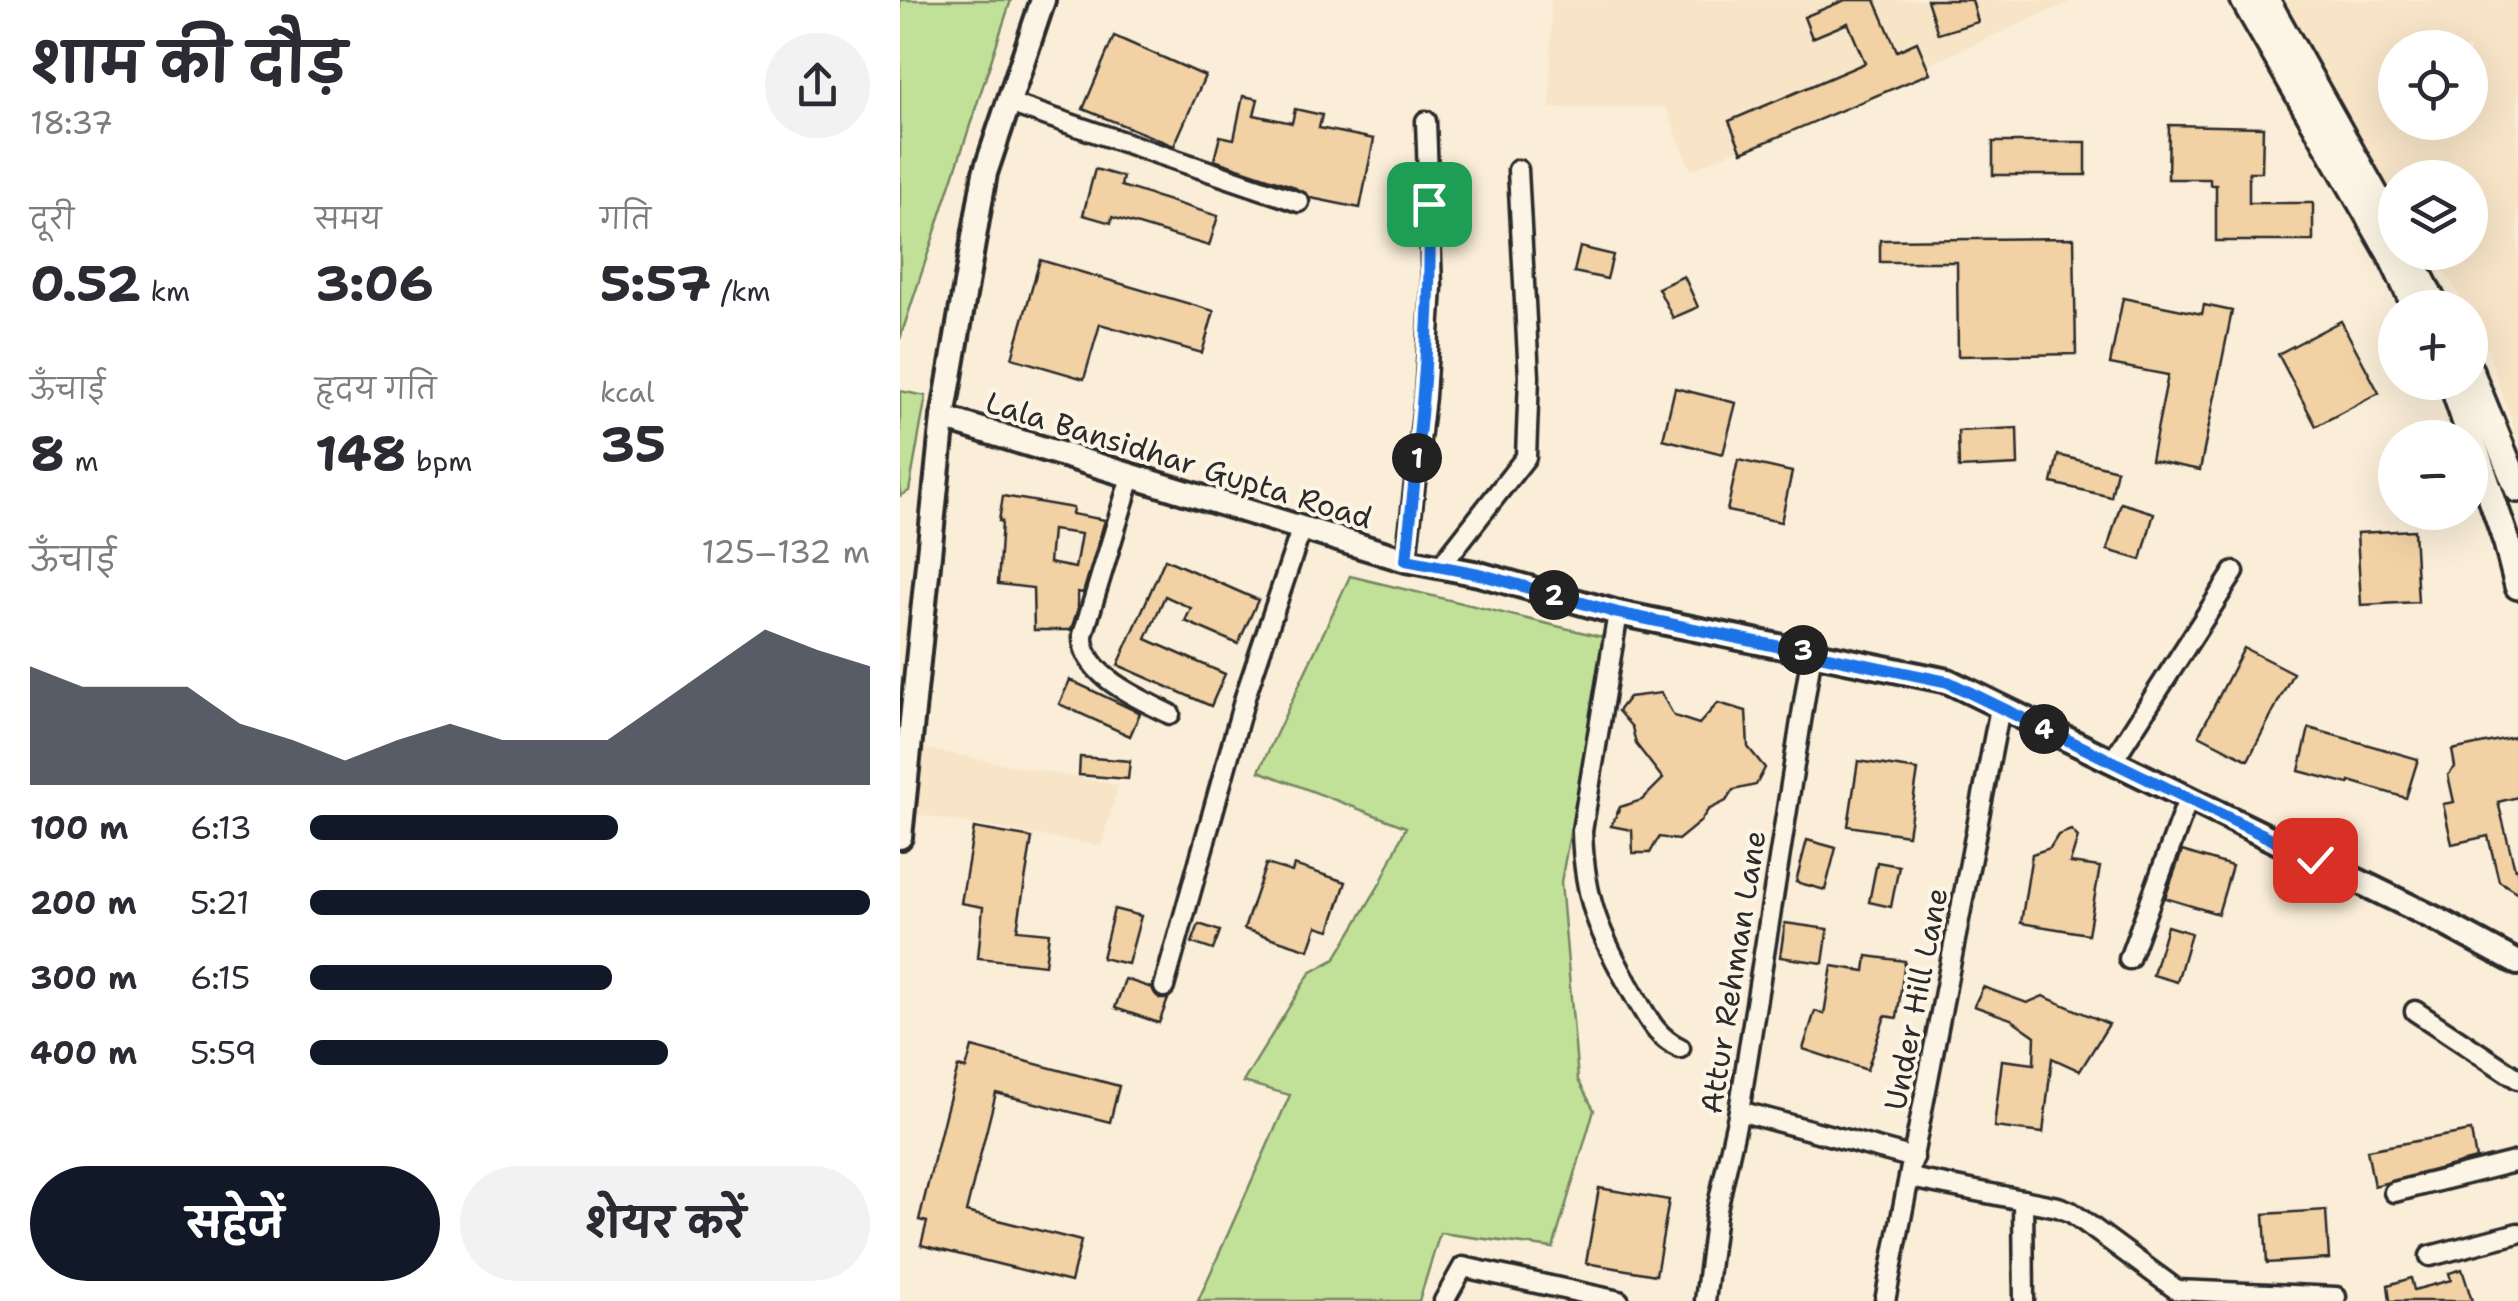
<!DOCTYPE html>
<html lang="hi">
<head>
<meta charset="utf-8">
<style>
	body { margin:0; font-family:"Shantell Sans","Playpen Sans Deva",sans-serif; background:#f2f2f3; color:#2b2b33; height:100vh; display:flex; flex-direction:column; font-size:38px; white-space:nowrap }
	* { box-sizing:border-box; margin:0 }
	p { font-size:32px; color:#7c7c81 }
	.icon { flex:none; width:55px; height:55px; fill:none; stroke:currentColor; stroke-width:2; stroke-linecap:round; stroke-linejoin:round }
	.map { position:relative; flex:1; overflow:hidden }
	.side { display:flex; flex-direction:column; background:#fff; width:900px }
	.side>* { flex:none }
	.tools { position:absolute; left:1478px; top:30px; display:grid; gap:20px }
	.tools a { display:grid; place-items:center; width:110px; height:110px; border-radius:50%; background:#fff; box-shadow:0 10px 40px #0002; font-size:50px }
	.pin { position:absolute; display:grid; place-items:center; width:85px; height:85px; color:#fff; margin:-42px; border-radius:20px; box-shadow:0 5px 15px #0006 }
	.km { position:absolute; width:50px; height:50px; margin:-25px; border-radius:50%; background:#222; color:#fff; font-size:28px; line-height:50px; text-align:center }
	.round { display:grid; place-items:center; flex:none; width:105px; height:105px; border-radius:52px; background:#f2f2f3 }
	.headline { display:flex; align-items:center; justify-content:space-between; height:170px; padding:0 30px }
	h1 { font-size:55px; font-weight:700; line-height:75px }
	.figures { display:grid; grid-template-columns:repeat(3,1fr); gap:15px; height:170px; padding:10px 30px }
	.figures div { display:grid; align-content:center }
	.figures b { font-size:50px; font-weight:700 }
	.figures small { font-size:28px; font-weight:400 }
	.figures p { font-size:28px }
	.chart { height:280px; padding:20px 30px }
	.chart p { display:flex; justify-content:space-between }
	.chart svg { width:100%; height:180px; margin-top:10px; fill:#111827; opacity:.7 }
	.action { display:flex; gap:20px; margin-top:auto; padding:20px 30px }
	.action a { flex:1; height:115px; border-radius:60px; background:#111827; color:#fff; font-size:40px; font-weight:700; line-height:115px; text-align:center }
	.action a+a { background:#f2f2f3; color:#2b2b33 }
	ul { padding:0 30px; list-style:none; font-size:32px }
	li { display:grid; grid-template-columns:160px 120px 1fr; align-items:center; height:75px }
	li i { height:25px; border-radius:12px; background:#111827 }
	main { display:flex; flex:1; min-height:0 }
	.map>svg:first-child { display:block }
	.built { fill:#f8e5c8; fill-rule:evenodd }
	.green { fill:#c1e199; stroke:#768662; stroke-width:2.5 }
	.building { fill:#f2d1a4; stroke:#2b2b2b; stroke-width:2.5; fill-rule:evenodd }
	.lines { fill:none; stroke-linecap:round; stroke-linejoin:round }
	.minor-casing { stroke:#2b2b2b; stroke-width:25 }
	.tertiary-casing { stroke:#2b2b2b; stroke-width:30 }
	.secondary-casing { stroke:#2b2b2b; stroke-width:32 }
	.minor { stroke:#fcf5e5; stroke-width:18 }
	.tertiary { stroke:#fcf5e5; stroke-width:22 }
	.secondary { stroke:#fcf5e5; stroke-width:25 }
	.route-casing { stroke:#fff; stroke-width:20 }
	.route { stroke:#1a73e8; stroke-width:12 }
	.labels { text-anchor:middle; dominant-baseline:central; stroke-width:8; stroke-linejoin:round; paint-order:stroke }
	.street-label { font-size:30px; fill:#2b2b2b; stroke:#fcf5e5 }
</style>
</head>
<body>
<main>
<section class="side">
<div class="headline"><div><h1>शाम की दौड़</h1><p>18:37</p></div><a class="round"><svg class="icon" aria-label="share" viewBox="0 0 24 24"><path d="M12 15V3M7 8l5-5 5 5M5 13v7h14v-7"/></svg></a></div>
<div class="figures">
<div><p>दूरी</p><b>0.52<small> km</small></b></div>
<div><p>समय</p><b>3:06</b></div>
<div><p>गति</p><b>5:57<small> /km</small></b></div>
</div>
<div class="figures">
<div><p>ऊँचाई</p><b>8<small> m</small></b></div>
<div><p>हृदय गति</p><b>148<small> bpm</small></b></div>
<div><p>kcal</p><b>35</b></div>
</div>
<div class="chart"><p><span>ऊँचाई</span>125–132 m</p>
<svg viewBox="0 0 160 44" preserveAspectRatio="none"><path d="M0 44V15L10 20L20 20L30 20L40 29L50 33L60 38L70 33L80 29L90 33L100 33L110 33L120 24L130 15L140 6L150 11L160 15V44z"/></svg>
</div>
<ul>
<li><b>100 m</b>6:13<i style="width:55%"></i></li>
<li><b>200 m</b>5:21<i style="width:100%"></i></li>
<li><b>300 m</b>6:15<i style="width:54%"></i></li>
<li><b>400 m</b>5:59<i style="width:64%"></i></li>
</ul>
<div class="action"><a>सहेजें</a><a>शेयर करें</a></div>
</section>
<div class="map">
<svg width="1618" height="1301" viewBox="0 0 1618 1301">
	<rect width="100%" height="100%" fill="#faeed8"/>
	<filter id="ink" filterUnits="userSpaceOnUse"><feTurbulence type="fractalNoise" baseFrequency=".01" numOctaves="2"/><feDisplacementMap in="SourceGraphic" scale="20" xChannelSelector="R" yChannelSelector="G"/><feConvolveMatrix kernelMatrix="1 2 1 2 8 2 1 2 1" color-interpolation-filters="sRGB"/></filter>
	<g filter="url(#ink)">
		<g class="built">
			<polygon points="651,0 1174,0 791,170 765,107 650,108"/>
			<path d="M1373 0H1618V441L1580 327 1532 253 1570 252V178H1495V195ZM1495 48H1570V122H1495Z"/>
			<polygon points="20,748 218,785 201,846 13,814"/>
		</g>
		<g class="green">
			<polygon points="0,0 111,0 0,339"/>
			<polygon points="0,391 26,396 9,491 0,496"/>
			<polygon points="450,576 706,638 661,882 678,1080 694,1110 653,1248 540,1233 519,1301 298,1301 390,1095 343,1082 410,973 435,959 481,882 506,827 359,771"/>
		</g>
		<g class="building">
			<polygon points="945,0 975,0 997,51 1017,42 1030,73 842,152 829,121 965,63 948,23 912,38 904,17"/>
			<polygon points="1027,0 1072,0 1078,22 1038,34"/>
			<polygon points="214,36 305,76 274,146 183,109"/>
			<polygon points="343,96 358,99 354,115 392,123 395,109 422,115 419,128 474,139 460,208 411,198 392,186 314,160 320,136 334,139"/>
			<polygon points="1269,125 1363,127 1362,172 1349,172 1349,203 1413,203 1413,241 1316,241 1316,185 1310,185 1310,179 1268,179"/>
			<rect x="1093" y="142" width="93" height="33"/>
			<polygon points="195,169 223,177 221,186 318,216 309,246 212,217 211,223 183,215"/>
			<polygon points="1174,238 1176,354 1058,356 1057,262 980,262 980,240"/>
			<polygon points="680,247 713,255 707,279 674,272"/>
			<polygon points="140,260 314,311 302,353 200,324 184,379 112,358"/>
			<polygon points="784,276 798,307 773,318 758,288"/>
			<polygon points="1223,298 1302,314 1304,305 1332,311 1300,470 1251,460 1268,375 1210,364"/>
			<polygon points="1441,321 1479,393 1416,426 1378,354"/>
			<polygon points="775,388 836,403 823,454 763,439"/>
			<polygon points="1117,428 1118,465 1059,468 1058,431"/>
			<polygon points="1158,455 1217,470 1211,497 1152,483"/>
			<polygon points="838,460 892,472 881,522 827,511"/>
			<path d="M103 496 173 508 172 514 205 520 183 593 178 592V608L171 630H134L133 588 98 584 102 521H99ZM152 530 181 534 175 568 149 563Z"/>
			<polygon points="1221,503 1254,513 1241,560 1207,550"/>
			<polygon points="1514,530 1518,602 1461,605 1457,533"/>
			<polygon points="265,559 358,600 338,644 285,621 291,608 265,596 246,639 325,674 311,706 218,665"/>
			<polygon points="1344,648 1393,673 1348,760 1299,735"/>
			<polygon points="170,680 240,713 230,736 159,704"/>
			<polygon points="761,693 774,716 799,724 818,703 846,711 848,747 865,768 856,785 833,790 826,801 808,810 800,822 778,840 759,837 750,853 733,853 732,830 711,826 720,807 742,800 763,779 736,744 732,727 718,711 729,697"/>
			<polygon points="1409,728 1518,759 1506,798 1450,781 1449,784 1399,771"/>
			<polygon points="1618,736 1618,797 1598,802 1615,869 1618,868 1618,893 1599,881 1588,836 1552,844 1543,804 1554,802 1548,775 1555,767 1552,750"/>
			<polygon points="180,757 230,761 228,779 179,775"/>
			<polygon points="958,761 1018,770 1008,835 948,826"/>
			<polygon points="74,828 132,838 117,930 149,933 145,965 78,958 83,907 61,903"/>
			<polygon points="1171,830 1178,837 1170,863 1200,867 1188,934 1121,923 1132,854 1150,848 1158,835"/>
			<polygon points="907,840 936,848 925,890 896,882"/>
			<polygon points="1282,851 1332,866 1318,914 1265,898"/>
			<polygon points="977,862 999,866 991,907 969,902"/>
			<polygon points="366,864 392,872 394,865 446,882 430,930 417,926 409,950 344,929"/>
			<polygon points="214,909 241,916 228,964 202,958"/>
			<polygon points="885,923 928,929 923,963 880,957"/>
			<polygon points="299,924 320,931 313,950 292,943"/>
			<polygon points="1267,926 1291,933 1277,982 1253,975"/>
			<polygon points="967,956 1005,961 997,1018 985,1016 967,1070 903,1049 915,1011 924,1014 932,966 965,971"/>
			<polygon points="225,979 252,988 260,999 268,999 259,1023 215,1008"/>
			<polygon points="1083,987 1127,1003 1143,996 1209,1024 1180,1071 1152,1058 1143,1133 1094,1127 1102,1060 1134,1064 1135,1036 1111,1019 1074,1006"/>
			<polygon points="72,1047 219,1086 210,1122 96,1093 66,1212 181,1241 171,1282 21,1245 27,1222 19,1220 45,1115 58,1067 66,1069"/>
			<polygon points="1571,1131 1576,1159 1474,1186 1467,1150"/>
			<polygon points="699,1188 769,1200 756,1275 686,1263"/>
			<polygon points="1426,1210 1429,1259 1367,1263 1364,1214"/>
			<polygon points="1562,1269 1572,1301 1490,1301 1488,1285 1511,1278 1514,1290 1551,1280 1549,1273"/>
		</g>
		<g class="lines">
			<g class="minor-casing">
				<g id="minor">
					<polyline points="109,103 399,202"/>
					<path d="M231 477 183 635C181 675 240 699 270 714"/>
					<polyline points="506,560 525,397 532,287 526,121"/>
					<polyline points="540,567 626,457 629,377 618,170"/>
					<path d="M718 613 682 831C684 901 700 935 734 995 747 1017 756 1037 780 1048"/>
					<polyline points="1212,762 1334,572"/>
					<polyline points="1229,959 1288,799"/>
					<polyline points="264,987 346,694 401,530"/>
					<polyline points="1515,1011 1618,1079"/>
					<polyline points="839,1111 1014,1158"/>
					<polyline points="1010,1178 1158,1207 1171,1212 1277,1290 1436,1297"/>
					<polyline points="1494,1192 1618,1161"/>
					<polyline points="1123,1200 1124,1301"/>
					<polyline points="1530,1256 1618,1233"/>
					<polyline points="544,1301 563,1267 719,1301"/>
					<polyline points="805,1301 816,1214 839,1111 912,652"/>
					<polyline points="985,1301 1100,708"/>
				</g>
			</g>
			<g class="tertiary-casing">
				<g id="tertiary">
					<polyline points="43,418 506,560 579,574 718,613 1048,681 1542,922 1618,963"/>
					<polyline points="0,837 43,418 85,173 143,0"/>
				</g>
			</g>
			<g class="secondary-casing">
				<g id="secondary">
					<polyline points="1344,0 1490,253 1516,308"/>
					<polyline points="1366,0 1495,230"/>
					<polyline points="1512,261 1536,308"/>
					<polyline points="1570,371 1618,489"/>
					<polyline points="1552,382 1607,543 1618,586"/>
				</g>
			</g>
			<use href="#minor" class="minor"/>
			<use href="#tertiary" class="tertiary"/>
			<use href="#secondary" class="secondary"/>
		</g>
	</g>
	<g class="lines" filter="url(#ink)">
		<g class="route-casing">
			<path id="route" d="M529 204C533 324 519 441 506 560L579 574 718 613 1048 682 1415 860"/>
		</g>
		<use href="#route" class="route"/>
	</g>
	<g class="labels">
		<g class="street-label">
			<text transform="translate(279 460) rotate(17)">Lala Bansidhar Gupta Road</text>
			<text transform="translate(833 972) rotate(-81)">Attur Rehman Lane</text>
			<text transform="translate(1016 999) rotate(-79)">Under Hill Lane</text>
		</g>
	</g>
</svg>
<div class="tools">
<a><svg class="icon" aria-label="locate" viewBox="0 0 24 24"><circle cx="12" cy="12" r="6"/><path d="M12 2v4M12 18v4M2 12h4M18 12h4"/></svg></a>
<a><svg class="icon" aria-label="layers" viewBox="0 0 24 24"><path d="M12 4l9 5-9 5-9-5zM3 14l9 5 9-5"/></svg></a>
<a>+</a>
<a>−</a>
</div>
<div class="pin" style="left:529px;top:204px;background:#1e9e55"><svg class="icon" aria-label="arrive" viewBox="0 0 24 24"><path d="M6 21V4h12l-3 4 3 4H6"/></svg></div>
<div class="pin" style="left:1415px;top:860px;background:#d93025"><svg class="icon" aria-label="check" viewBox="0 0 24 24"><path d="M5 12l5 5 9-10"/></svg></div>
<b class="km" style="left:517px;top:458px">1</b>
<b class="km" style="left:654px;top:595px">2</b>
<b class="km" style="left:903px;top:650px">3</b>
<b class="km" style="left:1144px;top:729px">4</b>
</div>
</main>
</body>
</html>
